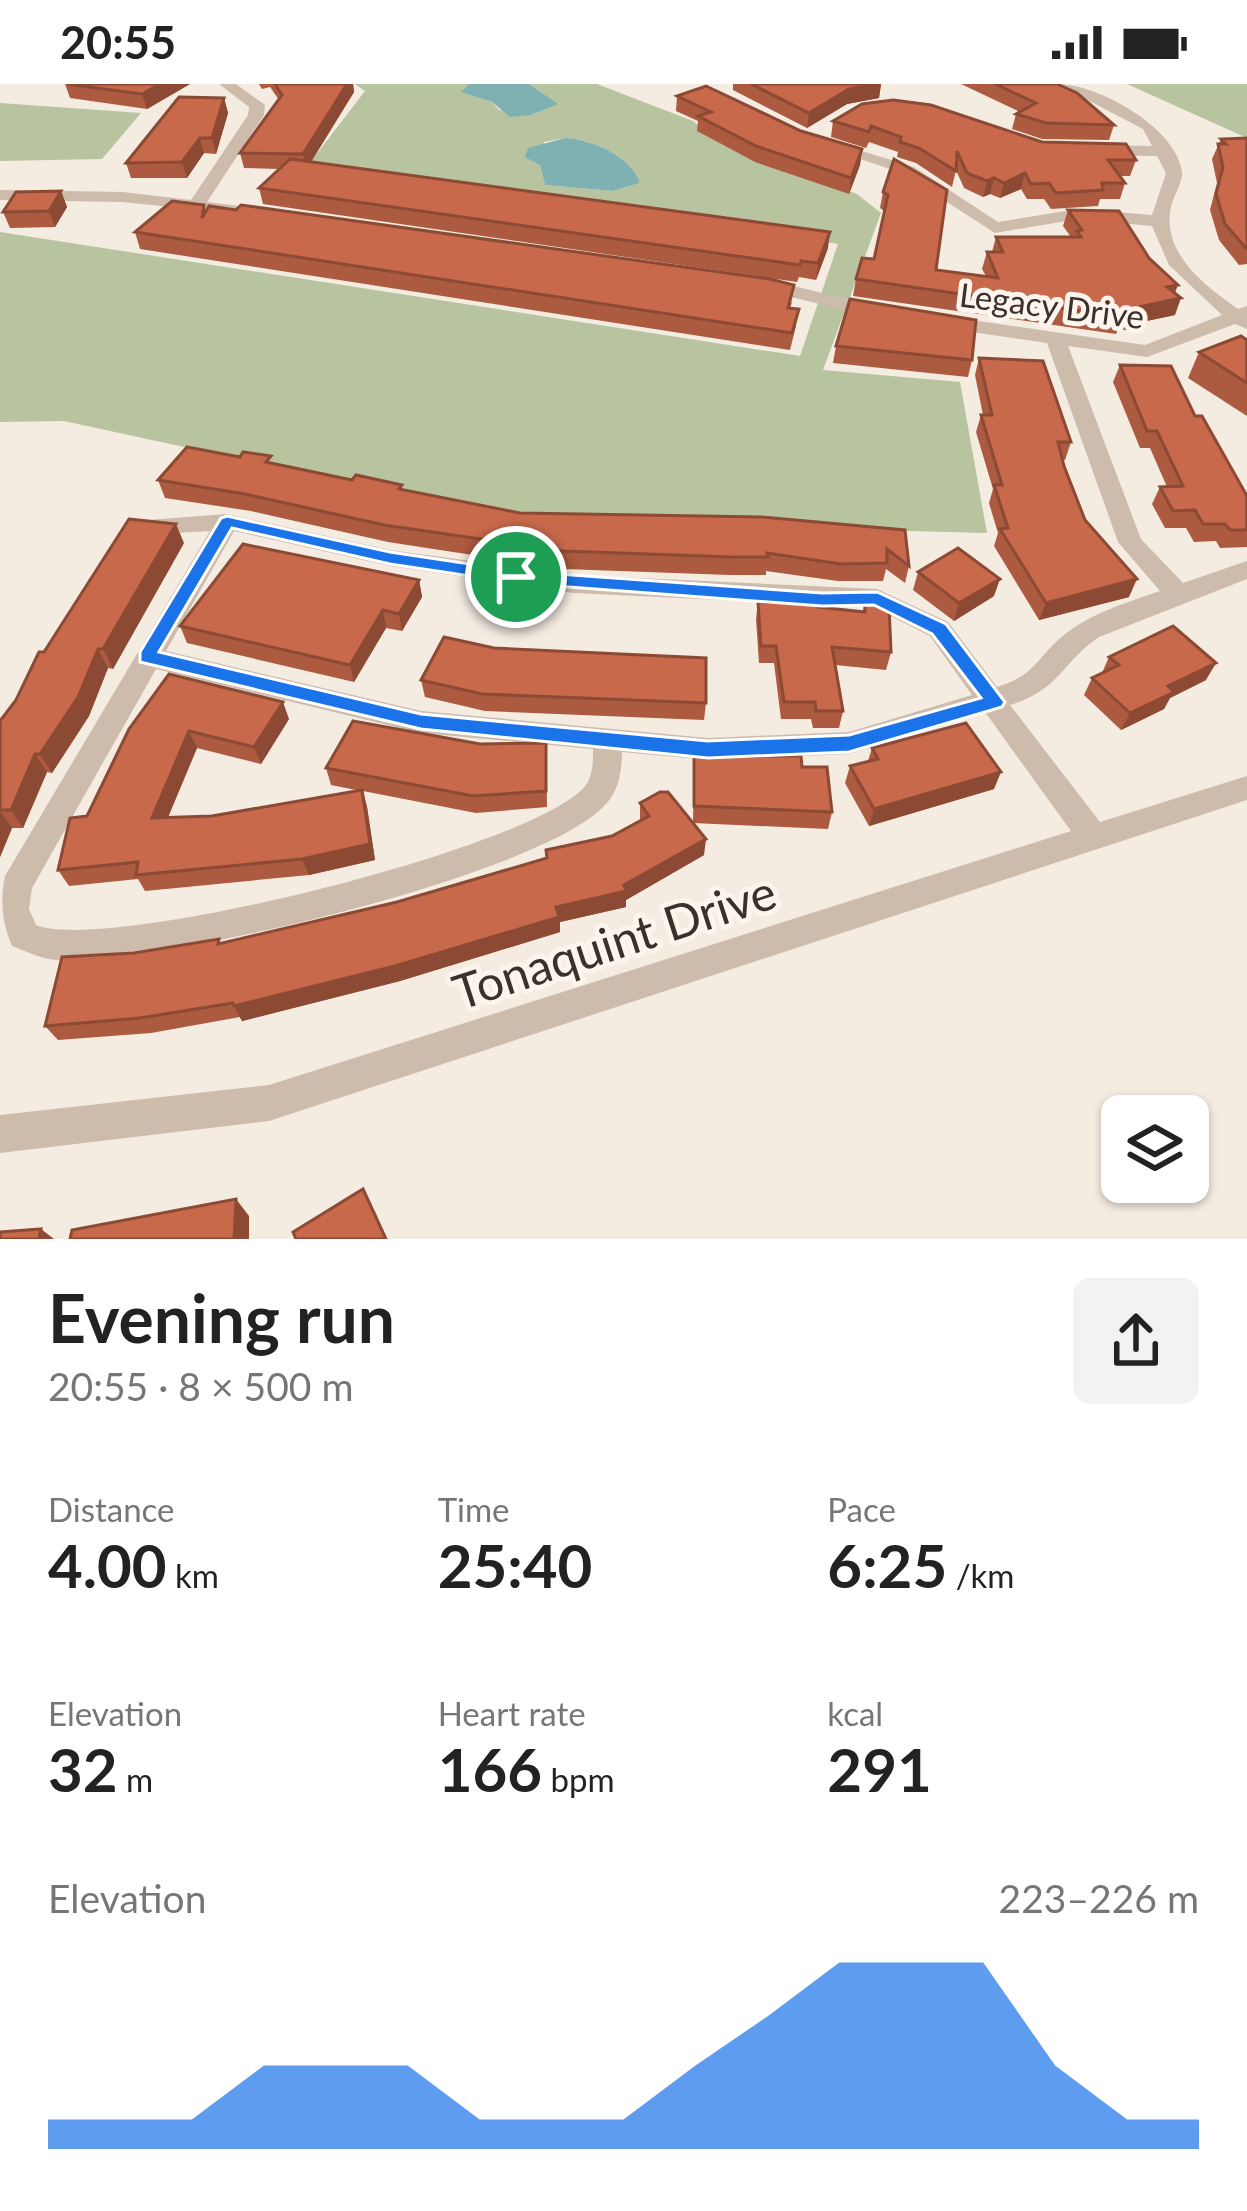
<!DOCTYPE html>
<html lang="en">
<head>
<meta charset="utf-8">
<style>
	body { margin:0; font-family:Lato,sans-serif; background:#f2f2f2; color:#222; height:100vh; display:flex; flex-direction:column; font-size:45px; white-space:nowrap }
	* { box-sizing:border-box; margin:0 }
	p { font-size:39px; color:#767676 }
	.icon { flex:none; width:66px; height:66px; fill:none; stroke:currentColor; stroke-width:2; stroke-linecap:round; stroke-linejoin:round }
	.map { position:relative; height:1155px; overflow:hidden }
	.drawer { display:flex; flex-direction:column; background:#fff; flex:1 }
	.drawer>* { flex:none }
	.buttons { position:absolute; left:1101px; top:1011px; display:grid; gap:24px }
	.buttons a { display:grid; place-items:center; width:108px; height:108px; border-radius:18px; background:#fff; box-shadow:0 3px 9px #0004; font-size:60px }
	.pin { position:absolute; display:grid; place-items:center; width:102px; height:102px; color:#fff; margin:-51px; border:6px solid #fff; border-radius:50%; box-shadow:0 3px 12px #0007 }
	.round { display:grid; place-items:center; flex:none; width:126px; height:126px; border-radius:18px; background:#f2f2f2 }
	.head { display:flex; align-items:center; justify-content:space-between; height:204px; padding:0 48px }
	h1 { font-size:66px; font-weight:700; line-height:90px }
	.stats { display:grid; grid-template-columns:repeat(3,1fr); gap:18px; height:204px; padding:12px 48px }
	.stats div { display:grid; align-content:center }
	.stats b { font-size:60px; font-weight:700 }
	.stats small { font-size:33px; font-weight:400 }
	.stats p { font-size:33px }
	.chart { height:336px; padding:24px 48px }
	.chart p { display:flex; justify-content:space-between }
	.chart svg { width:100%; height:216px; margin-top:12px; fill:#1a73e8; opacity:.7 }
	.status { display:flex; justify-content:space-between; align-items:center; height:84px; padding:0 60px; background:#fff; direction:ltr }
	.status svg { height:33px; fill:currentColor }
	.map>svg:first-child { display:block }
	.green { fill:#b8c4a0; fill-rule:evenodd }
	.water { fill:#7fb0b2 }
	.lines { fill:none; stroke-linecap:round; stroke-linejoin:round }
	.minor { fill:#cdbbac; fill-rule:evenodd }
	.wall { fill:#ac5a40 }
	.shaded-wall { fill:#8c4a34 }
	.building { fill:#c8694b; stroke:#8c4a34; stroke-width:3 }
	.route { fill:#1a73e8; stroke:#fff; stroke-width:3; fill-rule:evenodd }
	.labels { text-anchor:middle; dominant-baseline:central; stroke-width:10; stroke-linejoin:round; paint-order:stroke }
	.far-street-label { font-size:33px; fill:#3b302b; stroke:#fbf5ee }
	.near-street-label { font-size:48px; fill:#3b302b; stroke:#fbf5ee }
</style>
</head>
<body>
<div class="status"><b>20:55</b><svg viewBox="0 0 49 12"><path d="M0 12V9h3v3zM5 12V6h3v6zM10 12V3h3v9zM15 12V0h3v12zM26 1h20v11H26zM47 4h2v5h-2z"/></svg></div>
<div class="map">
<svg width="1247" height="1155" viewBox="0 0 1247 1155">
	<rect width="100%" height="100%" fill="#f4ebe1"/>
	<g class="green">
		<path d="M355 0H469L462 8 492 18 499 26 531 31 557 20 529 0H597L693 37 721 60 857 110 881 129 823 286 960 298 987 449 527 437 64 337 0 338V148L800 272 838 160 305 85 365 7ZM565 54C592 55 630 71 640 99L613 107 545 101 540 81 544 58Z"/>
		<polygon points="1127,0 1247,0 1247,54"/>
		<polygon points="0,19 141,29 102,75 0,77"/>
	</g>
	<g class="water">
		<polygon points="469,0 529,0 558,20 531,31 510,33 492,18 461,8"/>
		<path d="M565 54C592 55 631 72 640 99L613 107 545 101 540 81 525 73 528 64Z"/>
	</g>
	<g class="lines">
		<g class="minor">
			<polygon points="219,0 236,0 265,21 264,31 207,118 248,123 248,131 123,118 0,116 0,106 123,108 191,116 248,31 249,23"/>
			<path d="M1057 0C1100 0 1177 45 1182 88 1183 98 1173 113 1171 123 1161 169 1205 202 1238 225L1247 222V245L1235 240 1147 273 1068 262 1141 455 1183 499 1247 477V495L1099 553C1060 580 1061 605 1010 621L1100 738 1247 692V716L269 1037 0 1069V1031L269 1001 1071 747 985 628 849 670 708 676 622 668C622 686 619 706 606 720 542 792 155 882 56 876 41 875 26 867 12 862 2 839 0 816 5 792L210 447 156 450 147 448 144 442 147 436 227 430 390 466 574 491 877 505 948 538 997 603C1035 592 1037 573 1064 551 1091 529 1128 518 1160 507L1118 458 1047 259 943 244 933 238 943 232 1145 261 1222 231 1169 181 1152 142 1078 135 995 149 902 89 821 62 829 57 914 83 998 138 1078 125 1152 131 1166 89 1157 72 1092 71 1084 66 1092 61 1152 62 1143 45ZM234 447 390 482 574 509 873 523 930 552 972 611 849 648 708 654 421 627 166 567ZM156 585 421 649 593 665C593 677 593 691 586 701 539 763 107 870 36 841L29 825 32 804Z"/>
			<polygon points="761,194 888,225 891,229 881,235 754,204 754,196"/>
		</g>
	</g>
	<g class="wall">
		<polygon points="65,0 190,0 147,25 70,14"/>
		<polygon points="259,0 353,0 354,8 311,78 828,164 816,196 799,193 797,198 263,120 259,104 279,85 244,84 240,69 279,16 270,3 262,5"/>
		<polygon points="733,0 881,0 879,14 847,20 807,44 733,6"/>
		<polygon points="961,0 1057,0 1114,41 1109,56 1042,55 1012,45 1016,30 1020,28"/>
		<polygon points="677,12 862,65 860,81 849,110 755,78 697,47 698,37 676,27"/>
		<polygon points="224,14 228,29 216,70 204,69 187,94 131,94 126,79"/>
		<polygon points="833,37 1042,58 1136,76 1130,92 1120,92 1125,99 1120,115 1100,115 1098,122 1051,125 1044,115 1027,115 1021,105 1000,114 990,110 983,113 964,104 956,86 952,103 916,79 897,73 898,68 869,58 866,64 831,53"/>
		<polygon points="1247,54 1247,180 1239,181 1219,156 1210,126 1217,99 1212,75 1221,55"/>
		<polygon points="894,75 936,186 986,192 982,185 987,168 992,168 996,153 1071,153 1063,142 1068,126 1149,174 1175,209 1175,231 1137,239 1134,247 1118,245 1116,250 853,212 856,195 874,175 884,127 880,124 883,108"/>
		<polygon points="61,107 67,123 55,143 10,144 3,128"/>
		<polygon points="204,121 206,127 792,218 790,224 796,242 790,266 140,165 135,148"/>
		<polygon points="1247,256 1247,332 1188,294 1199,268"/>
		<polygon points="836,262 972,276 968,293 833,279"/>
		<polygon points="979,274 1071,358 1065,376 1062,376 1085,436 1129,513 1039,536 994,462 998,449 989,419 993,405 976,348 981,331 983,331 975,291"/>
		<polygon points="1120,281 1195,332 1247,412 1247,463 1220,464 1216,457 1194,458 1186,444 1165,444 1152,420 1160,403 1167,403 1150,364 1140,364 1113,298"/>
		<polygon points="273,380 520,429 905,446 909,482 905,499 886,485 883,497 838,497 766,487 766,491 730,491 564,485 388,458 251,427 165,414 158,396"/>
		<polygon points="184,459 113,585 108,584 89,632 52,689 47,688 23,744 12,744 0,773 0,637 16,616 44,568"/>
		<polygon points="918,488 994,512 954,537 913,506"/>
		<polygon points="419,496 422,513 402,547 386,544 354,598 187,559 180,542"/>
		<polygon points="758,518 863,527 865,518 891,568 886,586 835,581 843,627 839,644 813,644 811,635 781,635 774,579 759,579 756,535"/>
		<polygon points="1109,573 1206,596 1170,614 1164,625 1121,646 1084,611 1092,594 1102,589"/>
		<polygon points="421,596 706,619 704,636 485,627 425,613"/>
		<polygon points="289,635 261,680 197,664 168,733 212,732 361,707 331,701 326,684 480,660 546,659 547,723 476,729 363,707 367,723 375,776 309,791 145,807 138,795 69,802 58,786 87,732 129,645"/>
		<polygon points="872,664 994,705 869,742 845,699 850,682 868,677"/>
		<polygon points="694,672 802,683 832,728 828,745 693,739"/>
		<polygon points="640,719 704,771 626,816 626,823 560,838 560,848 400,897 242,937 240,933 151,949 58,956 45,942 134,869 221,859 397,818 546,774 546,766 612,752 640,737"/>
	</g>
	<g class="shaded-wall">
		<polygon points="160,0 190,0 147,25 142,10"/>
		<polygon points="347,0 353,0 354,8 306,86 303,70"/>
		<polygon points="875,0 881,0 879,14 847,20 807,44 809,29 849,5"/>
		<polygon points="224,14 228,29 216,70 212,54"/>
		<polygon points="200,54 204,69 187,94 182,78"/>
		<polygon points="862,65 860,81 849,110 851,94"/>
		<polygon points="1025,89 1021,105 1000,114 1004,99"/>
		<polygon points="994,94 990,110 983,113 987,97"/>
		<polygon points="61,107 67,123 55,143 49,127"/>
		<polygon points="830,148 828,164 816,196 818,179"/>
		<polygon points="1178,201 1172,216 1181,214 1175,231 1137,239 1140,231 1139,223 1167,203"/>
		<polygon points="176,440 184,459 113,585 103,565"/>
		<polygon points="1000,495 994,512 954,537 959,519"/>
		<polygon points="1137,495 1129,513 1039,536 1046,519"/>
		<polygon points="419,496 422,513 402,547 399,530"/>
		<polygon points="383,526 386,544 354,598 350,581"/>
		<polygon points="98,565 108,584 89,632 52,689 40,670"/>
		<polygon points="1216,579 1206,596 1170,614 1164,625 1121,646 1130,629 1168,602"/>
		<polygon points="283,618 289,635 261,680 254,663"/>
		<polygon points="189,647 197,664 161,750 152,734"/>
		<polygon points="35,670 47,688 23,744 11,726"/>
		<polygon points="1001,688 994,705 869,742 874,725"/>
		<polygon points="362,706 367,723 375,776 309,791 302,775"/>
		<polygon points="0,727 12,744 0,773"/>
		<polygon points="706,755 704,771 626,816 626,823 560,838 560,848 400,897 242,937 234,922 624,801"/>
		<polygon points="236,1115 249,1132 249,1155 234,1155"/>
		<polygon points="41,1145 54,1155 39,1155"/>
	</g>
	<g class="building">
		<polygon points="67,0 160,0 142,10"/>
		<polygon points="275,0 347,0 303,70 240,69 282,11"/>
		<polygon points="751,0 875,0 849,5 809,29"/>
		<polygon points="995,0 1057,0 1077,9 1114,41 1046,39 1016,30 1036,19"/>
		<polygon points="706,2 801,47 862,65 851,94 756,62 698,32 711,28 677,12"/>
		<polygon points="179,13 224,14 212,54 200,54 182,78 126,79"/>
		<polygon points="893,16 931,21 1042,58 1126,60 1136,76 1108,76 1125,99 1102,99 1103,106 1056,109 1049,99 1031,100 1025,89 1004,99 994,94 987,97 967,89 957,67 956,87 919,64 900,58 901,53 871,42 869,48 833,37 862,20"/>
		<polygon points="1247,54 1247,164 1246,164 1225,140 1216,110 1223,83 1218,60 1226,60 1221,55"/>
		<polygon points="290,75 830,148 818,179 801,177 800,181 259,104"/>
		<polygon points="894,75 947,106 936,186 998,194 987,168 1003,168 996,153 1081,153 1077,147 1082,146 1068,126 1119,127 1149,174 1178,201 1167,203 1181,214 1139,223 1140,231 1122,228 1122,233 856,195 862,174 874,175 888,111 883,108"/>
		<polygon points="61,107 49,127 3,128 16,108"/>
		<polygon points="172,117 204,121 202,134 209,122 236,126 241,121 770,195 794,201 788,224 799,225 792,249 135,148"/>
		<polygon points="850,215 976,236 972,276 836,262"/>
		<polygon points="1241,252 1247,256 1247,299 1199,268"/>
		<polygon points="979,274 1043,277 1071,358 1058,358 1064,382 1085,436 1137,495 1046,519 1000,445 1008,444 994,401 1002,401 981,331 992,331"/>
		<polygon points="1120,281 1171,282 1195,332 1202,332 1247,412 1247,446 1230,446 1225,440 1203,440 1195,426 1173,427 1160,403 1183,402 1157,347 1147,347"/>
		<polygon points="187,363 240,373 243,368 271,372 266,378 352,396 356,391 402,401 399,405 520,429 762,433 905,446 909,482 887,465 887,479 841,480 767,469 768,473 732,473 563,467 384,441 245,410 158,396"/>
		<polygon points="129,435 176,440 103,565 98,565 78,613 40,670 35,670 11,726 0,726 0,637 16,616 39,568 44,568"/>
		<polygon points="243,460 419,496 399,530 383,526 350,581 180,542"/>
		<polygon points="958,464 1000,495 959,519 918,488"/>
		<polygon points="758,518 817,519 818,523 865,528 865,518 889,521 891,568 832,563 843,627 816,627 815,618 784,618 776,562 761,562"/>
		<polygon points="1173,542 1216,579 1168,602 1174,608 1130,629 1092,594 1119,581 1109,573"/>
		<polygon points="444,553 494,564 706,574 706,619 482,610 421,596"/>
		<polygon points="169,590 283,618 254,663 189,647 152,734 212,732 362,706 370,760 302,775 136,791 138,778 58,786 70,734 87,732 129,645"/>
		<polygon points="353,637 480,660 546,659 546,707 473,712 326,684"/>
		<polygon points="966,639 1001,688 874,725 850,682 878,675 872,664"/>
		<polygon points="694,672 801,672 802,683 827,683 832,728 694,722"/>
		<polygon points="660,708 668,708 706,755 624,801 626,807 556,823 559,833 395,882 234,922 233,919 140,934 45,942 62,873 134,869 219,855 218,860 397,818 547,774 546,766 612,752 649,732 640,719"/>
		<polygon points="363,1105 386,1155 296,1155 293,1148"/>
		<polygon points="236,1115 234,1155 70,1155 72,1146"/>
		<polygon points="41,1145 39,1155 0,1155 0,1148"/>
	</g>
	<path class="route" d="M227 432 390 468 516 487 822 509 877 508 946 540 1005 618 1002 623 849 668 708 674 421 645 140 578V568L221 434ZM232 444 390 480 516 499 822 522 874 521 932 550 981 614 849 651 708 657 421 630 159 568Z"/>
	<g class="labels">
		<g class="far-street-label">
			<text transform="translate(1052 221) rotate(7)">Legacy Drive</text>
		</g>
		<g class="near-street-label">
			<text transform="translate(614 857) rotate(-18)">Tonaquint Drive</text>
		</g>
	</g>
</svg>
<div class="buttons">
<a><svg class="icon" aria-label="layers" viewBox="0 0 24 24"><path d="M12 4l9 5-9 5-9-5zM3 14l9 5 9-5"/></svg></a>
</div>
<div class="pin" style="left:516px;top:493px;background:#1e9e55"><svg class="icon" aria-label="arrive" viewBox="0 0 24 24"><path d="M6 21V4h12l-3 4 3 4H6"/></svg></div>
</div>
<section class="drawer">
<div class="head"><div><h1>Evening run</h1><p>20:55 · 8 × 500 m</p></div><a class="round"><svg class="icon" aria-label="share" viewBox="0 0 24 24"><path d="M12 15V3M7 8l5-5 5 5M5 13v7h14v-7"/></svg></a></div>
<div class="stats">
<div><p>Distance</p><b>4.00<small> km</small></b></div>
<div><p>Time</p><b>25:40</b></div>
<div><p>Pace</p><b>6:25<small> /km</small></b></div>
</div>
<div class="stats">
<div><p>Elevation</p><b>32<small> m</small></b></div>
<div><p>Heart rate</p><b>166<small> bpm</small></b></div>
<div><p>kcal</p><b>291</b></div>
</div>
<div class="chart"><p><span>Elevation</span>223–226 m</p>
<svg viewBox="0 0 160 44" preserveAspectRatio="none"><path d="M0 44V38L10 38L20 38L30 27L40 27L50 27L60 38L70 38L80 38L90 27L100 17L110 6L120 6L130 6L140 27L150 38L160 38V44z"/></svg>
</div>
</section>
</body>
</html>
